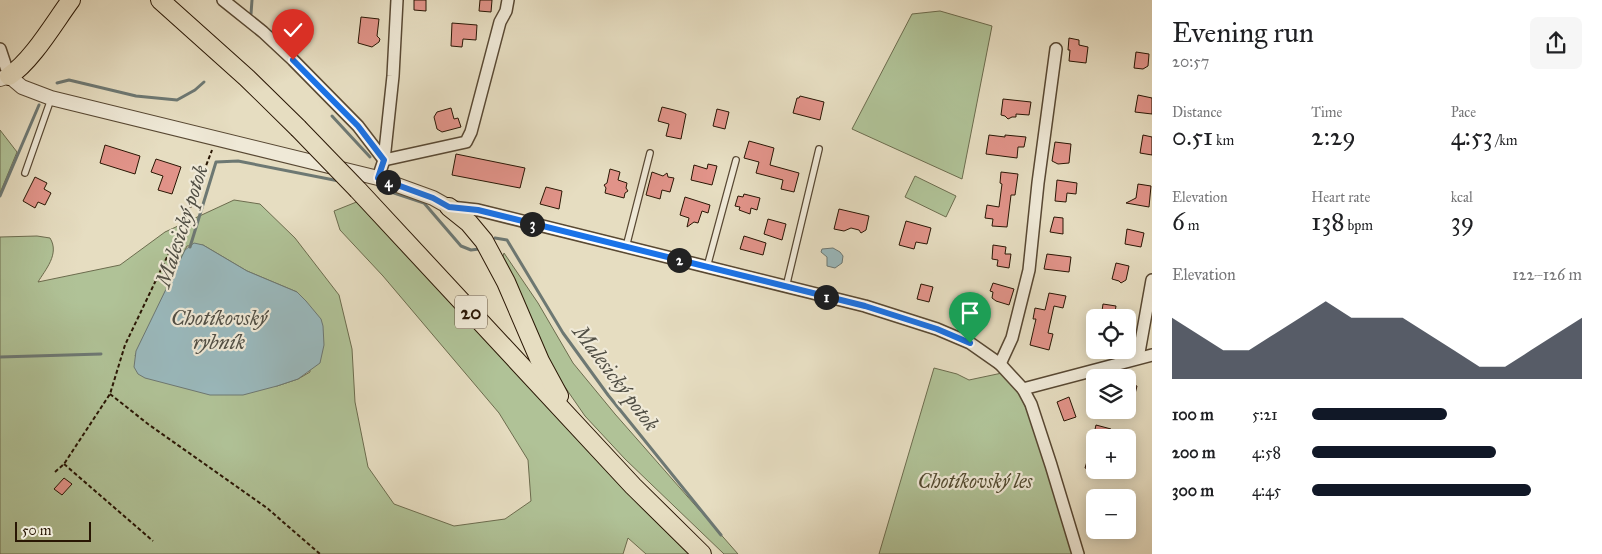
<!DOCTYPE html>
<html lang="en">
<head>
<meta charset="utf-8">
<style>
	body { margin:0; font-family:"IM FELL Great Primer",serif; background:#f6f6f6; color:#202124; height:100vh; display:flex; flex-direction:column; font-size:19px; white-space:nowrap }
	* { box-sizing:border-box; margin:0 }
	p { font-size:16px; color:#757577 }
	.icon { flex:none; width:28px; height:28px; fill:none; stroke:currentColor; stroke-width:2; stroke-linecap:round; stroke-linejoin:round }
	.map { position:relative; flex:1; overflow:hidden }
	.sheet { display:flex; flex-direction:column; background:#fff; width:450px }
	.sheet>* { flex:none }
	.buttons { position:absolute; left:1086px; top:309px; display:grid; gap:10px }
	.buttons a { display:grid; place-items:center; width:50px; height:50px; border-radius:8px; background:#fff; box-shadow:0 2px 12px #0003; font-size:25px }
	.scale { position:absolute; left:15px; bottom:12px; width:76px; box-sizing:border-box; padding-left:5px; border:2px solid #291604; border-top:0; font-size:14px; line-height:18px; white-space:nowrap; color:#291604; -webkit-text-stroke:4px #efe9d7; paint-order:stroke }
	.pin { position:absolute; display:grid; place-items:center; width:42px; height:42px; color:#fff; margin:-51px -21px; border-radius:50% 50% 50% 0; rotate:-45deg; box-shadow:0 0 5px #0007 }
	.pin .icon { rotate:45deg }
	.km { position:absolute; width:25px; height:25px; margin:-12px; border-radius:50%; background:#222; color:#fff; font-size:14px; line-height:25px; text-align:center }
	.round { display:grid; place-items:center; flex:none; width:52px; height:52px; border-radius:8px; background:#f6f6f6 }
	.summary { display:flex; align-items:center; justify-content:space-between; height:85px; padding:0 20px }
	h1 { font-size:28px; font-weight:600; line-height:38px }
	.metrics { display:grid; grid-template-columns:repeat(3,1fr); gap:8px; height:85px; padding:5px 20px }
	.metrics div { display:grid; align-content:center }
	.metrics b { font-size:25px; font-weight:600 }
	.metrics small { font-size:14px; font-weight:400 }
	.metrics p { font-size:14px }
	.chart { height:140px; padding:10px 20px }
	.chart p { display:flex; justify-content:space-between }
	.chart svg { width:100%; height:90px; margin-top:5px; fill:#111827; opacity:.7 }
	ul { padding:0 20px; list-style:none; font-size:16px }
	li { display:grid; grid-template-columns:80px 60px 1fr; align-items:center; height:38px }
	li i { height:12px; border-radius:6px; background:#111827 }
	main { display:flex; flex:1; min-height:0 }
	.map>svg:first-child { display:block }
	.green { fill:#b0c297; stroke:#6c6c4e; fill-rule:evenodd }
	.water { fill:#9ab9bd; stroke:#6d7873 }
	.lines { fill:none; stroke-linecap:round; stroke-linejoin:round }
	.stream { stroke:#6d7873; stroke-width:3 }
	.building { fill:#e19389; stroke:#291604 }
	.service-casing { stroke:#584833; stroke-width:8 }
	.minor-casing { stroke:#584833; stroke-width:14 }
	.tertiary-casing { stroke:#584833; stroke-width:16 }
	.primary-casing { stroke:#291604; stroke-width:20 }
	.path { stroke:#291604; stroke-width:2; stroke-dasharray:4 2.5; stroke-linecap:butt }
	.service { stroke:#efe9d7; stroke-width:5.5 }
	.minor { stroke:#efe9d7; stroke-width:11 }
	.tertiary { stroke:#efe9d7; stroke-width:14 }
	.primary { stroke:#e6ddc1; stroke-width:18 }
	.primary-bridge-casing { stroke:#291604; stroke-width:20; stroke-linecap:butt }
	.primary-bridge { stroke:#e6ddc1; stroke-width:18 }
	.route-casing { stroke:#fff; stroke-width:10 }
	.route { stroke:#1a73e8; stroke-width:6 }
	.labels { text-anchor:middle; dominant-baseline:central; stroke-width:4.5; stroke-linejoin:round; paint-order:stroke }
	.shield { fill:#efe9d7; stroke:#645543; stroke-width:1 }
	.shield-label { font-size:19px; font-weight:bold; fill:#291604 }
	.park-label { font-size:20px; font-style:italic; fill:#524a30; stroke:#efe9d7 }
	.water-label { font-size:21px; font-style:italic; fill:#514f45; stroke:#efe9d7 }
</style>
</head>
<body>
<main>
<div class="map">
<svg width="1152" height="554" viewBox="0 0 1152 554">
	<rect width="100%" height="100%" fill="#e6ddc1"/>
	<filter id="stains"><feTurbulence type="fractalNoise" baseFrequency=".004" numOctaves="4"/><feColorMatrix values="0 0 0 0 .2 0 0 0 0 .09 0 0 0 0 .02 0 0 0 .5 -.17"/></filter>
	<radialGradient id="worn" r=".72"><stop offset=".6" stop-color="#630" stop-opacity="0"/><stop offset="1" stop-color="#630" stop-opacity=".3"/></radialGradient>
	<g class="green">
		<polygon points="940,11 992,26 962,179 852,129 912,14"/>
		<polygon points="0,130 17,152 0,193"/>
		<polygon points="915,176 956,196 946,217 905,197"/>
		<path d="M234 200 260 204 295 238 339 295 352 349 355 402 368 467 394 504 454 526 505 519 531 501 528 460 499 413 383 276 340 230 334 211 359 201 696 554H646L628 538 623 554H0V237L37 236 50 238C60 254 45 270 38 282L120 265 165 232ZM203 245 247 271 297 292 306 301 310 372 298 379 277 386 135 356 185 250 187 246Z"/>
		<polygon points="504,253 538,303 573,363 615,414 738,554 724,554 625,459 585,416 558,377 501,263"/>
		<polygon points="934,368 957,374 969,380 1002,373 1017,388 1038,436 1073,554 879,554"/>
	</g>
	<g class="water">
		<polygon points="194,243 203,245 247,271 297,292 306,301 321,319 323,326 324,345 320,363 298,379 277,386 243,395 210,395 145,378 138,374 134,367 136,351 185,250"/>
		<polygon points="833,248 840,252 843,256 842,263 835,268 827,266 827,257 821,252 822,249"/>
	</g>
	<g class="lines">
		<g class="stream">
			<polyline points="251,14 252,0"/>
			<polyline points="57,83 69,80 136,96 177,100 195,90 204,82"/>
			<polyline points="332,116 370,157"/>
			<polyline points="394,193 424,203 461,246 471,250 479,249"/>
			<polyline points="0,196 39,105"/>
			<polyline points="495,238 507,240 563,333 608,395 721,535"/>
			<polyline points="190,247 216,162 238,161 339,181"/>
			<polyline points="0,357 101,354"/>
		</g>
	</g>
	<g class="building">
		<polygon points="414,0 426,0 426,11 414,10"/>
		<polygon points="480,0 492,0 491,12 479,11"/>
		<polygon points="361,17 379,19 377,36 380,39 379,42 372,47 358,43"/>
		<polygon points="452,23 477,25 476,40 463,39 462,47 451,46"/>
		<polygon points="1069,38 1079,40 1079,45 1088,47 1086,63 1069,61 1070,50 1068,50"/>
		<polygon points="1136,52 1149,54 1148,66 1143,69 1134,68"/>
		<polygon points="1138,95 1152,98 1152,114 1135,112"/>
		<polygon points="800,96 824,102 820,120 793,113 797,98 799,98"/>
		<polygon points="1003,99 1031,102 1029,115 1016,114 1016,117 1012,117 1008,119 1005,116 1001,115"/>
		<polygon points="662,107 682,112 686,114 681,139 666,136 669,124 658,121"/>
		<polygon points="451,108 454,119 458,118 461,127 442,132 437,129 434,117 437,112"/>
		<polygon points="717,109 729,112 725,129 713,126"/>
		<polygon points="989,135 1005,137 1005,135 1026,137 1024,147 1018,147 1017,158 986,154"/>
		<polygon points="1143,135 1152,137 1152,155 1140,153"/>
		<polygon points="749,141 774,148 770,165 799,173 794,192 781,189 783,180 756,173 759,162 744,158"/>
		<polygon points="1055,142 1071,144 1069,163 1058,164 1052,161"/>
		<polygon points="105,145 140,156 135,174 100,163"/>
		<polygon points="456,154 525,168 520,188 452,175"/>
		<polygon points="156,159 181,167 172,194 158,190 163,176 151,172"/>
		<polygon points="708,164 717,166 712,185 691,180 694,165 707,169"/>
		<polygon points="610,169 620,172 618,180 627,183 626,188 628,191 625,193 624,198 605,193 606,188 604,185 607,183"/>
		<polygon points="652,172 663,176 667,173 668,177 674,178 670,192 662,190 660,199 646,195"/>
		<polygon points="1001,172 1018,174 1015,195 1011,195 1007,227 992,226 993,219 985,218 987,205 999,207 1002,184 1000,183"/>
		<polygon points="35,177 47,183 44,189 51,193 45,205 38,202 35,208 23,201"/>
		<polygon points="1057,180 1077,183 1076,194 1067,193 1066,202 1055,201"/>
		<polygon points="1138,184 1151,186 1149,207 1126,203 1136,198"/>
		<polygon points="546,187 562,191 559,209 540,204"/>
		<polygon points="744,194 760,198 757,210 751,208 750,214 739,210 740,207 735,206 738,196 743,197"/>
		<polygon points="685,197 710,205 708,213 702,211 698,223 694,222 687,227 689,218 680,215"/>
		<polygon points="839,209 869,216 866,230 861,233 859,230 851,228 844,231 834,229"/>
		<polygon points="1054,217 1063,218 1063,234 1050,232"/>
		<polygon points="768,219 786,224 782,240 764,234"/>
		<polygon points="906,221 931,228 927,244 916,242 914,249 899,245"/>
		<polygon points="1127,229 1144,233 1141,247 1125,244"/>
		<polygon points="744,236 766,243 763,255 740,249"/>
		<polygon points="993,245 1006,247 1005,254 1011,254 1009,268 997,266 998,260 992,259"/>
		<polygon points="1047,254 1071,257 1069,272 1044,269"/>
		<polygon points="1116,263 1129,266 1126,280 1121,283 1119,281 1112,279"/>
		<polygon points="993,283 1014,289 1009,305 996,301 992,298 993,292 990,291"/>
		<polygon points="921,284 933,287 929,302 917,299"/>
		<polygon points="1049,293 1066,296 1063,308 1054,306 1048,333 1053,334 1049,350 1030,345 1036,319 1033,319 1035,308 1045,310"/>
		<polygon points="1103,304 1116,306 1114,318 1101,318"/>
		<polygon points="1129,384 1137,386 1130,414 1128,413"/>
		<polygon points="1069,397 1076,417 1064,421 1057,402"/>
		<polygon points="1096,425 1111,429 1109,438 1093,438"/>
		<polygon points="1095,453 1095,471 1085,468 1088,458"/>
		<polygon points="64,478 72,484 62,495 54,489"/>
	</g>
	<g class="lines">
		<g class="service-casing">
			<g id="service">
				<polyline points="25,173 51,99"/>
				<polyline points="626,247 650,153"/>
				<polyline points="707,267 736,160"/>
				<polyline points="786,287 819,149"/>
			</g>
		</g>
		<g class="minor-casing">
			<g id="minor">
				<polyline points="223,0 263,32 293,60 358,126 384,160"/>
				<polyline points="0,49 9,76"/>
				<polyline points="384,160 466,142 471,132 500,22 506,11 508,0"/>
				<polyline points="378,178 384,160 393,76 397,0"/>
				<polyline points="451,207 478,210 865,306 937,329 970,343 1000,364 1023,389 1031,404 1051,465 1078,554"/>
				<polyline points="1138,358 1152,280"/>
				<polyline points="1000,364 1012,338 1029,270 1038,183 1056,49"/>
				<polyline points="1023,389 1152,355"/>
			</g>
		</g>
		<g class="tertiary-casing">
			<polyline id="tertiary" points="0,79 9,76 22,87 51,98 378,178 433,198 449,207"/>
		</g>
		<g class="primary-casing">
			<g id="primary">
				<polyline points="160,0 247,78 298,128"/>
				<path d="M9 76C32 61 54 23 71 0"/>
				<polyline points="358,190 633,486 702,554"/>
				<polyline points="449,207 469,223 484,241 506,282 540,361 559,396"/>
			</g>
		</g>
		<g class="path">
			<polyline points="110,394 148,424 267,508 320,554"/>
			<polyline points="64,464 153,541"/>
			<polyline points="55,472 64,464 110,394 125,345 189,211 212,150"/>
		</g>
		<use href="#service" class="service"/>
		<use href="#minor" class="minor"/>
		<use href="#tertiary" class="tertiary"/>
		<use href="#primary" class="primary"/>
		<g class="primary-bridge-casing">
			<polyline id="primary-bridge" points="298,128 358,190"/>
		</g>
		<use href="#primary-bridge" class="primary-bridge"/>
	</g>
	<g class="lines">
		<g class="route-casing">
			<polyline id="route" points="293,60 358,126 384,160 378,178 433,198 449,207 478,210 865,306 937,329 970,343"/>
		</g>
		<use href="#route" class="route"/>
	</g>
	<g class="labels">
		<rect class="shield" x="455" y="295.5" width="32" height="33" rx="4"/>
		<g class="shield-label">
			<text x="471" y="312">20</text>
		</g>
		<g class="park-label">
			<text x="975" y="481">Chotíkovský les</text>
		</g>
		<g class="water-label">
			<text transform="translate(182 226) rotate(-72)">Malesický potok</text>
			<text x="219" y="318">Chotíkovský<tspan x="219" dy="24">rybník</tspan></text>
			<text transform="translate(616 378) rotate(53)">Malesický potok</text>
		</g>
	</g>
	<rect width="100%" height="100%" filter="url(#stains)"/>
	<rect width="100%" height="100%" fill="url(#worn)"/>
</svg>
<div class="buttons">
<a><svg class="icon" aria-label="locate" viewBox="0 0 24 24"><circle cx="12" cy="12" r="6"/><path d="M12 2v4M12 18v4M2 12h4M18 12h4"/></svg></a>
<a><svg class="icon" aria-label="layers" viewBox="0 0 24 24"><path d="M12 4l9 5-9 5-9-5zM3 14l9 5 9-5"/></svg></a>
<a>+</a>
<a>−</a>
</div>
<div class="scale">50 m</div>
<div class="pin" style="left:970px;top:343px;background:#1e9e55"><svg class="icon" aria-label="arrive" viewBox="0 0 24 24"><path d="M6 21V4h12l-3 4 3 4H6"/></svg></div>
<div class="pin" style="left:293px;top:60px;background:#d93025"><svg class="icon" aria-label="check" viewBox="0 0 24 24"><path d="M5 12l5 5 9-10"/></svg></div>
<b class="km" style="left:826px;top:297px">1</b>
<b class="km" style="left:679px;top:260px">2</b>
<b class="km" style="left:532px;top:224px">3</b>
<b class="km" style="left:388px;top:182px">4</b>
</div>
<section class="sheet">
<div class="summary"><div><h1>Evening run</h1><p>20:57</p></div><a class="round"><svg class="icon" aria-label="share" viewBox="0 0 24 24"><path d="M12 15V3M7 8l5-5 5 5M5 13v7h14v-7"/></svg></a></div>
<div class="metrics">
<div><p>Distance</p><b>0.51<small> km</small></b></div>
<div><p>Time</p><b>2:29</b></div>
<div><p>Pace</p><b>4:53<small> /km</small></b></div>
</div>
<div class="metrics">
<div><p>Elevation</p><b>6<small> m</small></b></div>
<div><p>Heart rate</p><b>138<small> bpm</small></b></div>
<div><p>kcal</p><b>39</b></div>
</div>
<div class="chart"><p><span>Elevation</span>122–126 m</p>
<svg viewBox="0 0 160 44" preserveAspectRatio="none"><path d="M0 44V14L10 22L20 30L30 30L40 22L50 14L60 6L70 14L80 14L90 14L100 22L110 30L120 38L130 38L140 30L150 22L160 14V44z"/></svg>
</div>
<ul>
<li><b>100 m</b>5:21<i style="width:50%"></i></li>
<li><b>200 m</b>4:58<i style="width:68%"></i></li>
<li><b>300 m</b>4:45<i style="width:81%"></i></li>
</ul>
</section>
</main>
</body>
</html>
